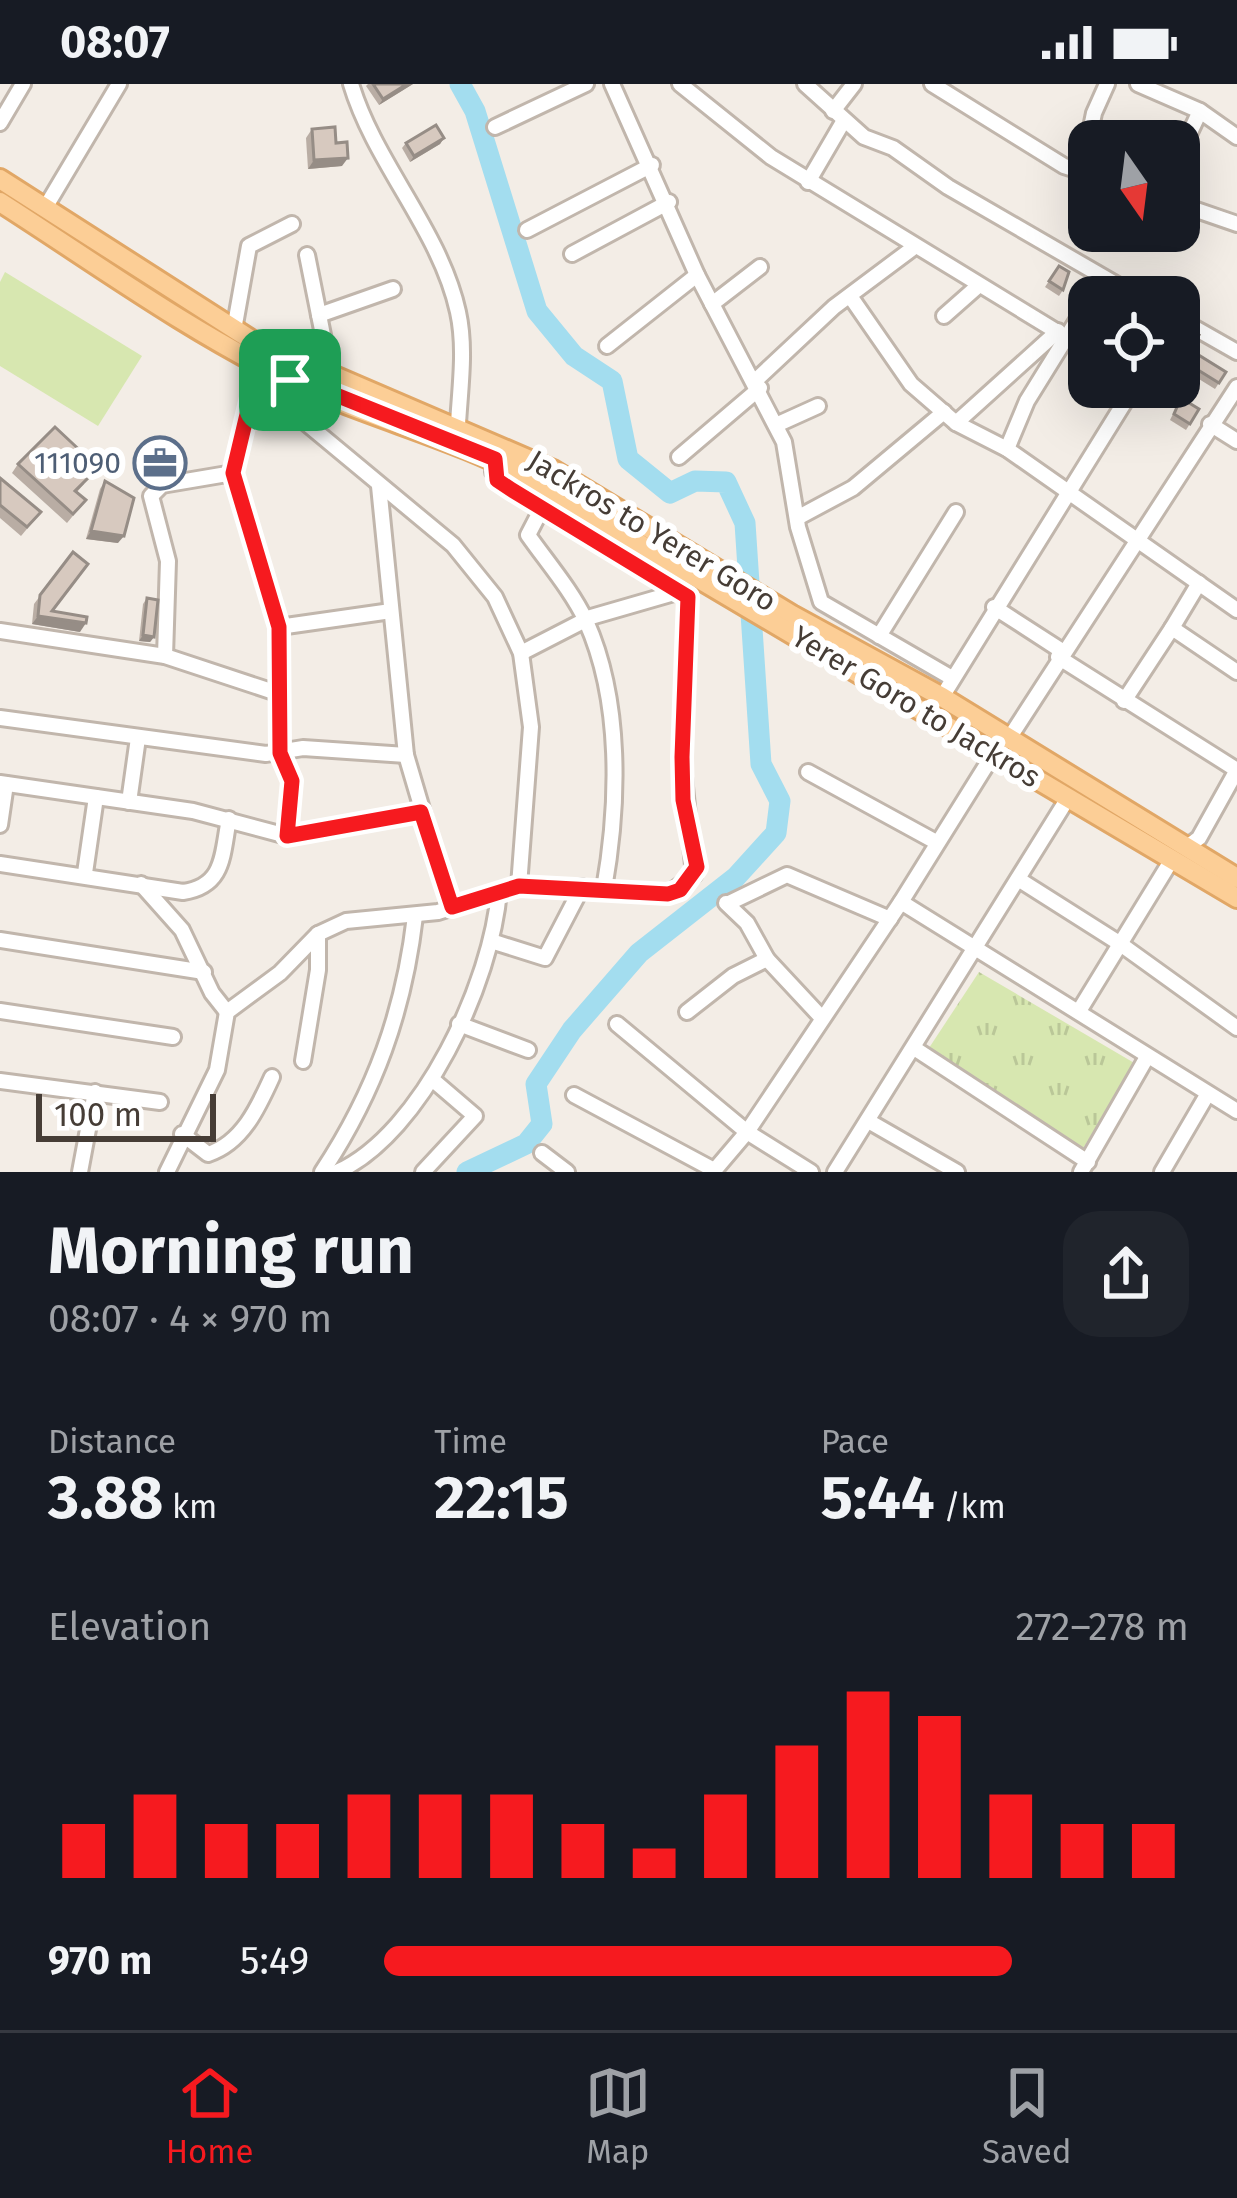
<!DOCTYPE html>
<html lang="en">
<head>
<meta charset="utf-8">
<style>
	body { margin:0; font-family:"Fira Sans",sans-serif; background:#20242c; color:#f1f3f6; height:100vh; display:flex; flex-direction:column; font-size:45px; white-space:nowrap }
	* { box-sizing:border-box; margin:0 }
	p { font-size:39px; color:#9ea1a6 }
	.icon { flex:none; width:66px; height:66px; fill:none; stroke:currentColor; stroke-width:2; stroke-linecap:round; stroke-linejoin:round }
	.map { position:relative; height:1088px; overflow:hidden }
	.side { display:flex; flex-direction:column; background:#171b24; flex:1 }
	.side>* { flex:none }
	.needle { width:78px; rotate:166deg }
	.buttons { position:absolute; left:1068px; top:36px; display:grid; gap:24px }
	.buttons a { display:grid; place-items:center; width:132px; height:132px; border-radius:24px; background:#171b24; box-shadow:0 12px 48px #0002; font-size:60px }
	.scale { position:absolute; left:36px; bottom:30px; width:180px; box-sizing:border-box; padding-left:12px; border:6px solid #463d36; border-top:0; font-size:33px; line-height:42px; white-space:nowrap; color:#463d36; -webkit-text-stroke:9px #fff; paint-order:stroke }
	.pin { position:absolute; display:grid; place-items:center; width:102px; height:102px; color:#fff; margin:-51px; border-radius:24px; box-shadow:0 6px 18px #0006 }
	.round { display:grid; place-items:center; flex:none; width:126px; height:126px; border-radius:36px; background:#20242c }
	.summary { display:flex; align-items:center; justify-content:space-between; height:204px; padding:0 48px }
	h1 { font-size:66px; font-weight:700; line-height:90px }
	.figures { display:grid; grid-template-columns:repeat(3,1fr); gap:18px; height:204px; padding:12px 48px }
	.figures div { display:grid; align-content:center }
	.figures b { font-size:60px; font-weight:700 }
	.figures small { font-size:33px; font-weight:400 }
	.figures p { font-size:33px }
	.chart { height:336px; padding:24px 48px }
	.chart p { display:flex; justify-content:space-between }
	.chart svg { width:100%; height:216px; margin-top:12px; stroke:#f61a1f; stroke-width:6 }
	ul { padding:0 48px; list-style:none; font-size:39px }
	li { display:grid; grid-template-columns:192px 144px 1fr; align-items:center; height:90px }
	li i { height:30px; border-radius:15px; background:#f61a1f }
	.status { display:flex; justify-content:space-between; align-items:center; height:84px; padding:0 60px; background:#171b24; direction:ltr }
	.status svg { height:33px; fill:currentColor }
	.tab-bar { display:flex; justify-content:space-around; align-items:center; height:168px; border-top:3px solid #363941; background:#171b24; font-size:33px; color:#9ea1a6 }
	.tab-bar a { display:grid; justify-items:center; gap:6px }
	.tab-bar .on { color:#f61a1f }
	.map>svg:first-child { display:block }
	.grass { fill:url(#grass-tufts) }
	.pitch { fill:#d7e7b0 }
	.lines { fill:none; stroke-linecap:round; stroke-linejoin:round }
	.river { stroke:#a3ddef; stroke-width:21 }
	.minor-casing { stroke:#c1b6ac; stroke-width:20 }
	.major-casing { stroke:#e1a766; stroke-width:24 }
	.minor { stroke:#fff; stroke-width:14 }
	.major { stroke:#fcce96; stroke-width:18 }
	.wall { fill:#b9ada4 }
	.shaded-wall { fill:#968d86 }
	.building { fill:#d7c9bf; stroke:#968d86; stroke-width:3 }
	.route-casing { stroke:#fff; stroke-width:24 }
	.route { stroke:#f61a1f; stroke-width:15 }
	.labels { text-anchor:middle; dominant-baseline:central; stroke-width:12; stroke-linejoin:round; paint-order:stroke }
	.service-label { font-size:30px; fill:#4e5e75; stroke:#fff; text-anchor:end }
	.street-label { font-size:30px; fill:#463d36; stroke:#fff }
</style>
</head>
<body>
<div class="status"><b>08:07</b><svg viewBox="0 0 49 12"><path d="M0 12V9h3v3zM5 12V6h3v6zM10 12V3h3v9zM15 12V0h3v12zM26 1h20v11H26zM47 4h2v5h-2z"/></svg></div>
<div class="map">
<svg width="1237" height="1088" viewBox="0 0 1237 1088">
	<defs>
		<pattern id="grass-tufts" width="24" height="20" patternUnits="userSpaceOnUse" patternTransform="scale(3)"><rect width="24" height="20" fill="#d7e7b0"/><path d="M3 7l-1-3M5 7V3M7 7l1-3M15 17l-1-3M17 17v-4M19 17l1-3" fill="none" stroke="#bac798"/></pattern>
	</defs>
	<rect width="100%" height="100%" fill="#f3ede6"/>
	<polygon class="grass" points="979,888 1136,980 1080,1069 927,967"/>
	<polygon class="pitch" points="5,188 142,272 98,342 0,282 0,198"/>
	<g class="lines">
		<polyline class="river" points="460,0 475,27 537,227 574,272 612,297 628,375 670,409 695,397 726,398 745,439 761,680 780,717 776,749 736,793 639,869 572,946 536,1000 542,1040 526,1060 467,1088"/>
		<g class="minor-casing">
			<g id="minor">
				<path d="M351 0C375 80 440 146 458 228 466 264 460 304 458 340"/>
				<polyline points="612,0 697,191 784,358 798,443 821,518 952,594"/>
				<polyline points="680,0 771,73 1064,252"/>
				<polyline points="805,0 864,53 893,64 948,103 1138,213"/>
				<polyline points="932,0 1064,82 1089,90"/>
				<polyline points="1138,0 1200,27 1237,53"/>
				<polyline points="833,27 854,0"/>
				<polyline points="0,39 23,0"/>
				<polyline points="495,43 586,0"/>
				<polyline points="1179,72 1200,27"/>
				<polyline points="1082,88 1094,29 1107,0"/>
				<polyline points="808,98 843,38"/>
				<polyline points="1179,120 1237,140"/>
				<polyline points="45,124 119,0"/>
				<polyline points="527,146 652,81"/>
				<polyline points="572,170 669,118"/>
				<polyline points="307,171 331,291"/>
				<polyline points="850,212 911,300 956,339 1007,365 1237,526"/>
				<polyline points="712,220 760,183"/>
				<polyline points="319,231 393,205"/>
				<polyline points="944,232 978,202"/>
				<polyline points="1179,235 1237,268"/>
				<polyline points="234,246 249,162 292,140"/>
				<polyline points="607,262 697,191"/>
				<polyline points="255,290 233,389 279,543 280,669 292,697 287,752"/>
				<polyline points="253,295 453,461 495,513 521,569 531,643 519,802"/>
				<polyline points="756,296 834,223 913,164"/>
				<polyline points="956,339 1058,247"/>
				<polyline points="1210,340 1237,357"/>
				<polyline points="776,341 818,322"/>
				<polyline points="1007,365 1027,317 1089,217"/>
				<polyline points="679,373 760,304"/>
				<polyline points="379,402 406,671 451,823"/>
				<path d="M542 424 528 451C547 478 572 507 586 537 622 617 619 720 604 805"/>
				<polyline points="797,434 853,404 944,328"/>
				<polyline points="994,523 1062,567"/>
				<polyline points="279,543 391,527"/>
				<polyline points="1172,544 1199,499"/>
				<polyline points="0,547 165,572 280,610"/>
				<polyline points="879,552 956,428"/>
				<polyline points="521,569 591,533 681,507"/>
				<polyline points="165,572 168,477 151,412 162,401 233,389"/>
				<polyline points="1058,573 1237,686"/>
				<polyline points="942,613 1134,303"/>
				<polyline points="1124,617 1172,544 1237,588"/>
				<polyline points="0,634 266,670 303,664 406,671"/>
				<polyline points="1008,656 1237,303"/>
				<polyline points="808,688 936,758"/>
				<polyline points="0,699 193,727 287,752 421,728"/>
				<polyline points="129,718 138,654"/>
				<polyline points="0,741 6,700"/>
				<polyline points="1187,763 1199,754 1237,686"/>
				<path d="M0 780 183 808C225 802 222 770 229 735"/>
				<polyline points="85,789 96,713"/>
				<polyline points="1018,795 1119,859 1237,944"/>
				<polyline points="141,800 182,846 212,909 227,928"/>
				<polyline points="901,818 1237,1027"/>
				<polyline points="726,819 747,839 767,875 821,933"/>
				<polyline points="729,819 787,791 890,835"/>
				<polyline points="0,856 204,888"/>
				<polyline points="491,857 545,874 582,803"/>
				<polyline points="0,927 173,953"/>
				<polyline points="1079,927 1171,777"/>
				<polyline points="687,928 733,892 767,875"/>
				<polyline points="459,940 528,966"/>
				<polyline points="617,940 747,1048 811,1088"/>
				<polyline points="914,964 1088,1078"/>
				<polyline points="303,977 318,886 318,850"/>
				<polyline points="0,997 160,1018"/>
				<polyline points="574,1011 714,1086"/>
				<polyline points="870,1038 957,1088"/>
				<path d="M182 1050 208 1070C242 1059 258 1024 272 993"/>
				<polyline points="542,1069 567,1088"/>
				<polyline points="80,1088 95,1008"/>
				<polyline points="167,1088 217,986 227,928 280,889 318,850 346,837 438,828 519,802 668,810 694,791 682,673 688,513 512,406 493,388 495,375"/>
				<path d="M322 1088C375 1008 404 927 415 832"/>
				<path d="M337 1088C423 1049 492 897 499 807"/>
				<polyline points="423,1088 475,1032 433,996"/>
				<polyline points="713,1088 747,1048 901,818 994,669"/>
				<polyline points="835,1088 1068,714"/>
				<polyline points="1081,1088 1147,973"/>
				<polyline points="1162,1088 1207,1011"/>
			</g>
		</g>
		<g class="major-casing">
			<g id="major">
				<polyline points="0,95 253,257 553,386 792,531 942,613 1237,794"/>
				<path d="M0 118C94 178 187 246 288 295 367 334 454 353 532 396L1237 814"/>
			</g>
		</g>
		<use href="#minor" class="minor"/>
		<use href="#major" class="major"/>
	</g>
	<g class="wall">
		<polygon points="368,0 413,0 379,21 366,2"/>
		<polygon points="312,45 336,59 342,82 308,85 306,54"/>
		<polygon points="444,54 440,60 410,78 402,64 406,59"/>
		<polygon points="1059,182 1063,206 1059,212 1045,203"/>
		<polygon points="1179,246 1189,265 1226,288 1215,305 1194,292 1188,300 1179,293"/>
		<polygon points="1181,314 1199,325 1186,346 1170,336"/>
		<polygon points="18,380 80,383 84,400 77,408 86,416 67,439 12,389"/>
		<polygon points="0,394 41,428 21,452 0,434"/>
		<polygon points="105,397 118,459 86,455 100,405"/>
		<polygon points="73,468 52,527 80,548 32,540 34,520"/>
		<polygon points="147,514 154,553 150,558 139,557 143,520"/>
	</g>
	<g class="shaded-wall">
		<polygon points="407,0 413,0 379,21 383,15"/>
		<polygon points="444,54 440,60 410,78 414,72"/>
		<polygon points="348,74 342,82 308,85 314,76"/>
		<polygon points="91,447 124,452 118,459 86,455"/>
		<polygon points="38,532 47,533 86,539 80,548 32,540"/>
		<polygon points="143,551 154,553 150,558 139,557"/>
	</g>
	<g class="building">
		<polygon points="373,0 407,0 383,15"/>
		<polygon points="436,41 444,54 414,72 406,59"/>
		<polygon points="335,43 336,59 347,58 348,74 314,76 312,45"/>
		<polygon points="1059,182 1069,188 1063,206 1049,197"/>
		<polygon points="1183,242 1199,251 1189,265 1226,288 1219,299 1198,286 1192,294 1179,285 1179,246"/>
		<polygon points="1181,314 1199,325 1190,340 1174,330"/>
		<polygon points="55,343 87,373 79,382 90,392 75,407 86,416 73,430 18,380"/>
		<polygon points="0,394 41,428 27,443 0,421"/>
		<polygon points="105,397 134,414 124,452 91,447"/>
		<polygon points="73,468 88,480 52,527 87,533 86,539 38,532 40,511"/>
		<polygon points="147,514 158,516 154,553 143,551"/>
	</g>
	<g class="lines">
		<g class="route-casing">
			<polygon id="route" points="259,280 495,375 497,396 512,406 688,513 682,673 683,716 697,783 680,806 668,810 519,802 452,823 421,728 287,752 292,697 280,669 279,543 233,389"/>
		</g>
		<use href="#route" class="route"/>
	</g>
	<defs>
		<g id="office-ring" transform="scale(2.7)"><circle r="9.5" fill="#fff" stroke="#5c6f8a" stroke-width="1.5"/><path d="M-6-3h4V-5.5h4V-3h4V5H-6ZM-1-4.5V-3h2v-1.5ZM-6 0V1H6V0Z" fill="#5c6f8a"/></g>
	</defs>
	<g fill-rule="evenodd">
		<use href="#office-ring" x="160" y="379"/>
	</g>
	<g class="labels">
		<g class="service-label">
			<text x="121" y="379">111090</text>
		</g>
		<g class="street-label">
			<text transform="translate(652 447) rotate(31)">Jackros to Yerer Goro</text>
			<text transform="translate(916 623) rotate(31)">Yerer Goro to Jackros</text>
		</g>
	</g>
</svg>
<div class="buttons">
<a><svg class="needle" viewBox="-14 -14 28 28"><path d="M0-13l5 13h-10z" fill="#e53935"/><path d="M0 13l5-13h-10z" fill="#9ea1a6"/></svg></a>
<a><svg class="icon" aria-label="locate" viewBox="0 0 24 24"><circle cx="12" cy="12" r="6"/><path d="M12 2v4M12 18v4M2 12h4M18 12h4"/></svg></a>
</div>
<div class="scale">100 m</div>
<div class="pin" style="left:290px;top:296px;background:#1e9e55"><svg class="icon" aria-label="arrive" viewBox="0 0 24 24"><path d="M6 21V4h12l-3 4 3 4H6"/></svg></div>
</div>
<section class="side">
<div class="summary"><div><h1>Morning run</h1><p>08:07 · 4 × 970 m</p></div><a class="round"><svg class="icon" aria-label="share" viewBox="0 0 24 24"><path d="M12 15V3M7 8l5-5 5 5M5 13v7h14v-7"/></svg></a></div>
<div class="figures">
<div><p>Distance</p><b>3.88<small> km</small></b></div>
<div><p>Time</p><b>22:15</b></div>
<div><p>Pace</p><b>5:44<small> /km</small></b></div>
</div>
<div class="chart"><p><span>Elevation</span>272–278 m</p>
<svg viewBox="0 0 160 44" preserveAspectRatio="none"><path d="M5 44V33M15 44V27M25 44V33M35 44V33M45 44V27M55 44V27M65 44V27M75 44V33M85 44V38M95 44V27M105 44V17M115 44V6M125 44V11M135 44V27M145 44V33M155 44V33"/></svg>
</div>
<ul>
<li><b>970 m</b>5:49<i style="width:78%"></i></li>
</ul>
</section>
<nav class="tab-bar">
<a class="on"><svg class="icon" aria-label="home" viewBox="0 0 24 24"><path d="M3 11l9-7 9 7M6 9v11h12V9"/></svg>Home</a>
<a><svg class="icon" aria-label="map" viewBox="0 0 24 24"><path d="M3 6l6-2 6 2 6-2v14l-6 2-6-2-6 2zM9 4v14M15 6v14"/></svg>Map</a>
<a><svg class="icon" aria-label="saved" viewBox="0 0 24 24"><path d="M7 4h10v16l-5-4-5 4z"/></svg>Saved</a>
</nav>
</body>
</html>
